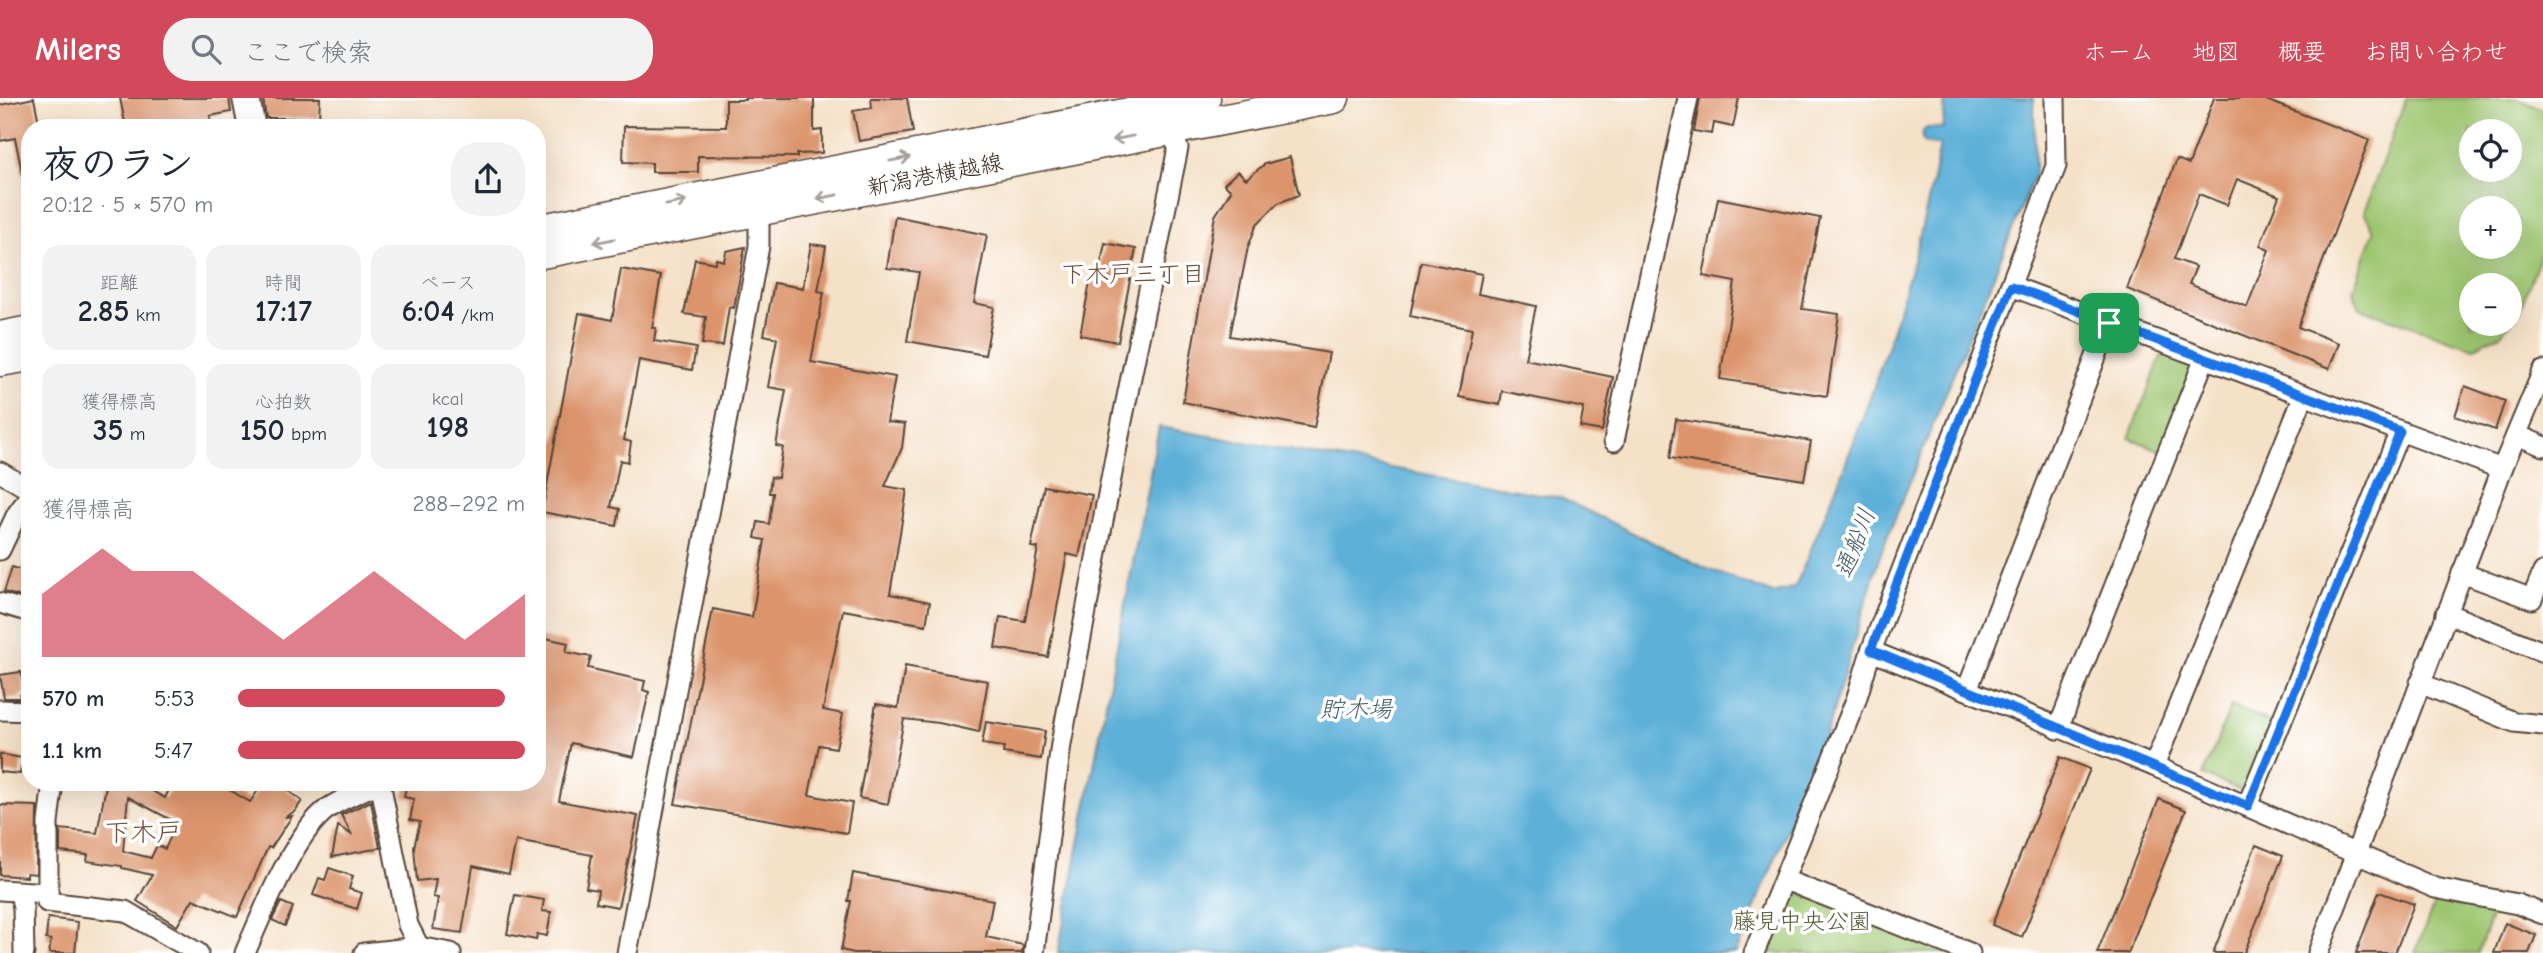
<!DOCTYPE html>
<html lang="ja">
<head>
<meta charset="utf-8">
<style>
	body { margin:0; font-family:"Comic Neue","Klee One",sans-serif; background:#f2f2f3; color:#1f2937; height:100vh; display:flex; flex-direction:column; font-size:26px; white-space:nowrap }
	* { box-sizing:border-box; margin:0 }
	p { font-size:23px; color:#747a83 }
	.icon { flex:none; width:38px; height:38px; fill:none; stroke:currentColor; stroke-width:2; stroke-linecap:round; stroke-linejoin:round }
	.map { position:relative; flex:1; overflow:hidden }
	.sheet { position:absolute; left:21px; top:21px; width:525px; height:672px; display:flex; flex-direction:column; background:#fff; border-radius:28px; box-shadow:0 7px 28px #0002 }
	.sheet>* { flex:none }
	.tools { position:absolute; left:2459px; top:21px; display:grid; gap:14px }
	.tools a { display:grid; place-items:center; width:63px; height:63px; border-radius:50%; background:#fff; box-shadow:0 7px 28px #0002; font-size:35px }
	.pin { position:absolute; display:grid; place-items:center; width:60px; height:60px; color:#fff; margin:-30px; border-radius:14px; box-shadow:0 4px 10px #0006 }
	.round { display:grid; place-items:center; flex:none; width:74px; height:74px; border-radius:28px; background:#f2f2f3 }
	.summary { display:flex; align-items:center; justify-content:space-between; height:119px; padding:0 21px }
	h1 { font-size:38px; font-weight:800; line-height:52px }
	.stats { display:grid; grid-template-columns:repeat(3,1fr); gap:10px; height:119px; padding:7px 21px }
	.stats div { display:grid; align-content:center; border-radius:18px; background:#f2f2f3; text-align:center }
	.stats b { font-size:30px; font-weight:800 }
	.stats small { font-size:19px; font-weight:400 }
	.stats p { font-size:19px }
	.chart { height:196px; padding:14px 21px }
	.chart p { display:flex; justify-content:space-between }
	.chart svg { width:100%; height:126px; margin-top:7px; fill:#d1495b; opacity:.7 }
	ul { padding:0 21px; list-style:none; font-size:23px }
	li { display:grid; grid-template-columns:112px 84px 1fr; align-items:center; height:52px }
	li i { height:18px; border-radius:9px; background:#d1495b }
	header { display:flex; align-items:center; gap:42px; box-sizing:border-box; height:98px; padding:0 35px; background:#d1495b; color:#fff }
	header strong { font-size:33px }
	nav { display:flex; gap:38px; margin-inline-start:auto; font-size:24px }
	.search { width:490px; height:63px; background:#f2f2f3; display:flex; align-items:center; gap:18px; box-sizing:border-box; padding:0 24px; border-radius:28px; color:#747a83; font-size:26px }
	.map>svg:first-child { display:block }
	.green { fill:#9ec671; stroke:#6c7848; stroke-width:2; fill-rule:evenodd }
	.water { fill:#5db0d8; stroke:#4c6d7b; stroke-width:2 }
	.building { fill:#db946c; fill-rule:evenodd }
	.lines { fill:none; stroke-linecap:round; stroke-linejoin:round }
	.street-casing { stroke:#574538; stroke-width:23 }
	.secondary-casing { stroke:#574538; stroke-width:30 }
	.primary-casing { stroke:#574538; stroke-width:33 }
	.street { stroke:#fff; stroke-width:19 }
	.secondary { stroke:#fff; stroke-width:26 }
	.primary { stroke:#fff; stroke-width:30 }
	.oneway { stroke:#a79f9a }
	.route-casing { stroke:#fff; stroke-width:14 }
	.route { stroke:#1a73e8; stroke-width:9 }
	.labels { text-anchor:middle; dominant-baseline:central; stroke-width:7; stroke-linejoin:round; paint-order:stroke }
	.street-label { font-size:23px; fill:#3b2a1e; stroke:#fff }
	.park-label { font-size:23px; fill:#595937; stroke:#fff }
	.neighbourhood-label { font-size:24px; fill:#734f39; stroke:#fff }
	.water-label { font-size:24px; font-style:italic; fill:#496068; stroke:#fff }
	.quarter-label { font-size:26px; fill:#734f39; stroke:#fff }
</style>
</head>
<body>
<header>
<strong>Milers</strong>
<div class="search"><svg class="icon" aria-label="search" viewBox="0 0 24 24"><circle cx="10" cy="10" r="6"/><path d="M15 15l6 6"/></svg>ここで検索</div>
<nav><a>ホーム</a><a>地図</a><a>概要</a><a>お問い合わせ</a></nav>
</header>
<div class="map">
<svg width="2543" height="855" viewBox="0 0 2543 855">
	<rect width="100%" height="100%" fill="#fff"/>
	<filter id="ink" filterUnits="userSpaceOnUse"><feTurbulence type="fractalNoise" baseFrequency=".0143" numOctaves="2"/><feDisplacementMap in="SourceGraphic" scale="14" xChannelSelector="R" yChannelSelector="G"/><feConvolveMatrix kernelMatrix="1 2 1 2 8 2 1 2 1" color-interpolation-filters="sRGB"/></filter>
	<filter id="wash" filterUnits="userSpaceOnUse"><feTurbulence type="fractalNoise" baseFrequency=".00686" numOctaves="4" result="noise"/><feDisplacementMap in="SourceGraphic" scale="28" xChannelSelector="R" yChannelSelector="G"/><feGaussianBlur stdDeviation="1.57" result="paint"/><feColorMatrix in="noise" values="0 0 0 0 0 0 0 0 0 0 0 0 0 0 0 0 0 1.4 0 .05"/><feComposite in="paint" operator="in"/></filter>
	<g filter="url(#wash)">
		<rect width="100%" height="100%" fill="#f5e1c8"/>
		<g class="green">
			<path d="M2406 0H2516L2543 11V151L2519 214 2501 236 2473 250 2360 210 2353 193 2374 133 2364 114ZM2510 33V72H2471V33ZM2510 110V149H2471V110ZM2471 187H2510V226H2471Z"/>
			<polygon points="2166,246 2205,260 2167,355 2129,340"/>
			<polygon points="2231,608 2273,625 2246,694 2203,677"/>
			<polygon points="1785,782 1970,855 1754,855"/>
			<polygon points="2435,803 2493,813 2478,855 2415,855"/>
		</g>
		<path class="water" d="M1945 0H2034L2035 76 1880 457 1825 640 1736 855H1058L1159 329 1561 400 1707 471 1773 496 1795 489C1856 347 1911 200 1940 47L1926 46 1922 42 1923 33 1927 30H1943Z"/>
		<g id="blocks">
			<g class="building">
				<polygon points="34,0 40,30 30,30 30,79 23,79 15,40 0,43 0,7"/>
				<polygon points="120,0 229,0 231,14 210,18 213,30 126,30"/>
				<polygon points="263,0 320,0 319,20 266,20"/>
				<polygon points="745,0 814,0 814,33 822,32 822,55 797,56 797,59 698,58 698,74 652,74 652,65 623,64 624,28 726,29 726,2 745,2"/>
				<polygon points="871,0 907,0 913,34 859,43 853,13 872,10"/>
				<polygon points="1700,0 1739,0 1733,29 1714,25 1712,36 1694,33"/>
				<path d="M2214 0H2261L2369 42 2298 229 2339 245 2329 271 2127 191 2177 61 2189 66ZM2237 81 2279 98 2260 148 2269 152 2247 209 2189 186 2196 169 2174 161 2199 96 2227 107Z"/>
				<polygon points="1290,59 1299,97 1278,105 1257,126 1248,149 1230,238 1329,255 1314,330 1183,304 1213,128 1215,118 1231,93 1224,86 1238,73 1246,81 1265,66"/>
				<polygon points="1718,100 1820,120 1802,211 1839,216 1827,298 1720,281 1735,184 1703,178"/>
				<polygon points="895,118 987,137 974,205 994,209 985,257 907,243 919,174 887,170"/>
				<polygon points="1105,145 1136,151 1118,244 1080,237 1090,184 1097,185"/>
				<polygon points="811,146 826,148 818,193 824,194 811,264 895,279 887,324 905,326 902,350 885,388 907,392 890,496 930,504 926,527 843,512 823,612 843,616 836,650 819,647 809,697 852,705 847,735 675,706 713,511 752,519 765,442 755,440 758,424 769,426 773,395 769,395 771,379 778,380 783,349 776,348 786,292 768,289 777,240 764,237 774,185 803,190"/>
				<polygon points="745,149 734,210 729,209 723,248 702,246 706,219 684,216 695,161 715,165 716,161 724,163 726,153"/>
				<polygon points="1421,164 1482,176 1478,196 1536,208 1525,261 1613,279 1602,333 1580,329 1584,310 1502,293 1500,307 1459,299 1472,231 1410,218"/>
				<polygon points="621,171 661,178 652,230 656,230 654,243 696,250 692,272 639,262 624,342 631,344 628,364 620,362 611,409 620,411 617,428 542,414 579,215 612,222"/>
				<polygon points="2465,288 2505,303 2495,332 2455,318"/>
				<polygon points="1676,321 1811,343 1804,382 1670,360"/>
				<polygon points="1044,388 1092,397 1079,459 1067,456 1048,559 995,550 1000,519 1025,523 1038,450 1031,449"/>
				<polygon points="12,469 30,475 30,484 25,500 4,494"/>
				<polygon points="537,538 568,545 566,554 591,559 588,570 645,583 643,592 649,594 634,659 571,645 559,703 638,718 618,809 596,805 598,792 586,790 592,757 516,743 509,776 473,768 462,835 433,831 438,800 433,799 436,781 417,783 414,749 420,724 410,722 414,701 404,699 407,684 537,684"/>
				<polygon points="905,568 988,583 979,634 939,625 904,621 888,706 859,700 876,606 898,610"/>
				<polygon points="21,574 25,596 20,597 20,600 4,600 0,577"/>
				<polygon points="986,624 1045,633 1041,661 1003,655 1004,649 982,646"/>
				<polygon points="0,656 22,660 20,676 0,674"/>
				<polygon points="2060,659 2090,671 2022,839 1992,827"/>
				<path d="M99 684H135L165 700 173 684H216L250 704 264 684H276L302 703 295 713 285 719 292 718 271 750 268 749 237 819 193 801 177 828 137 803 152 777 122 770V768L87 763 88 757 60 754V731L97 735 106 688ZM128 699 177 725 165 751 157 747 151 760 123 753Z"/>
				<polygon points="2159,701 2186,712 2128,855 2097,855"/>
				<polygon points="371,703 380,750 332,759 338,728 352,737 341,717"/>
				<polygon points="0,707 37,708 36,776 27,775 27,779 0,777"/>
				<polygon points="2256,747 2283,758 2244,855 2213,855"/>
				<polygon points="329,770 353,778 349,791 362,795 357,811 313,797 319,780 325,782"/>
				<polygon points="853,775 993,802 986,839 1023,847 1022,855 854,855 841,852 851,803 848,803"/>
				<polygon points="2379,794 2414,806 2395,855 2356,855"/>
				<polygon points="515,797 544,802 542,813 551,814 547,838 537,836 536,842 507,836"/>
				<polygon points="281,804 293,809 285,828 272,822"/>
				<polygon points="48,820 78,824 75,855 49,855 51,842 46,841"/>
				<polygon points="2505,825 2536,837 2529,855 2494,855"/>
			</g>
		</g>
	</g>
	<g filter="url(#ink)">
		<use href="#blocks" fill-opacity="0" stroke="#574538" stroke-width="2"/>
		<g class="lines">
			<g class="street-casing">
				<g id="street">
					<polyline points="2011,188 2502,371"/>
					<polyline points="2517,337 2543,348"/>
					<polyline points="1614,343 1688,0"/>
					<polyline points="0,374 30,392"/>
					<polyline points="0,452 17,416 30,398"/>
					<polyline points="2462,475 2532,501 2543,474"/>
					<polyline points="0,505 30,514"/>
					<polyline points="2446,515 2543,554"/>
					<polyline points="1871,553 2154,668 2435,790 2517,806 2543,816"/>
					<polyline points="2420,585 2514,624 2543,627"/>
					<polyline points="1967,592 2109,225"/>
					<polyline points="0,612 30,613"/>
					<polyline points="2058,631 2205,260"/>
					<polyline points="2154,668 2304,297"/>
					<polyline points="2247,708 2400,333"/>
					<polyline points="1785,782 1970,855"/>
					<polyline points="0,792 48,795 47,804 125,813 198,855"/>
					<polyline points="20,794 23,810 24,855"/>
					<polyline points="48,795 48,724 53,684"/>
					<path d="M245 855C262 816 294 736 327 711 342 700 364 693 380 684L408 827 419 849 418 855"/>
					<polyline points="364,855 419,849 451,855"/>
					<polyline points="627,855 759,148 759,102"/>
					<polyline points="1034,855 1061,646 1119,338 1178,50 1171,31 1166,22"/>
					<polyline points="1754,855 1856,602 1871,553 2056,68 2055,0"/>
					<polyline points="2318,855 2502,371 2543,273"/>
				</g>
			</g>
			<g class="secondary-casing">
				<polyline id="secondary" points="246,0 252,30"/>
			</g>
			<g class="primary-casing">
				<g id="primary">
					<polyline points="537,132 1205,0"/>
					<polyline points="537,156 1334,0"/>
					<polyline points="0,239 30,233"/>
					<polyline points="0,263 30,258"/>
				</g>
			</g>
			<use href="#street" class="street"/>
			<use href="#secondary" class="secondary"/>
			<use href="#primary" class="primary"/>
		</g>
		<defs><path id="oneway-shaft" d="M-6 0H5M1.5-3L5.5 0L1.5 3" fill="none" stroke-width="1.6" stroke-linecap="round" stroke-linejoin="round" transform="scale(1.75)"/></defs>
		<g class="oneway">
			<use href="#oneway-shaft" transform="translate(1123 40) rotate(169)"/>
			<use href="#oneway-shaft" transform="translate(900 61) rotate(-11)"/>
			<use href="#oneway-shaft" transform="translate(827 99) rotate(169)"/>
			<use href="#oneway-shaft" transform="translate(676 105) rotate(-11)"/>
			<use href="#oneway-shaft" transform="translate(604 143) rotate(169)"/>
		</g>
	</g>
	<g class="lines" filter="url(#ink)">
		<g class="route-casing">
			<polygon id="route" points="2011,188 2400,333 2248,708 1871,552"/>
		</g>
		<use href="#route" class="route"/>
	</g>
	<g class="labels">
		<g class="street-label">
			<text transform="translate(935 77) rotate(-11)">新潟港横越線</text>
		</g>
		<g class="park-label">
			<text x="1802" y="823">藤見中央公園</text>
		</g>
		<g class="neighbourhood-label">
			<text x="1133" y="176">下木戸三丁目</text>
		</g>
		<g class="water-label">
			<text transform="translate(1855 445) rotate(-69)">通船川</text>
			<text x="1356" y="611">貯木場</text>
		</g>
		<g class="quarter-label">
			<text x="143" y="735">下木戸</text>
		</g>
	</g>
</svg>
<div class="tools">
<a><svg class="icon" aria-label="locate" viewBox="0 0 24 24"><circle cx="12" cy="12" r="6"/><path d="M12 2v4M12 18v4M2 12h4M18 12h4"/></svg></a>
<a>+</a>
<a>−</a>
</div>
<div class="pin" style="left:2109px;top:225px;background:#1e9e55"><svg class="icon" aria-label="arrive" viewBox="0 0 24 24"><path d="M6 21V4h12l-3 4 3 4H6"/></svg></div>
<section class="sheet">
<div class="summary"><div><h1>夜のラン</h1><p>20:12 · 5 × 570 m</p></div><a class="round"><svg class="icon" aria-label="share" viewBox="0 0 24 24"><path d="M12 15V3M7 8l5-5 5 5M5 13v7h14v-7"/></svg></a></div>
<div class="stats">
<div><p>距離</p><b>2.85<small> km</small></b></div>
<div><p>時間</p><b>17:17</b></div>
<div><p>ペース</p><b>6:04<small> /km</small></b></div>
</div>
<div class="stats">
<div><p>獲得標高</p><b>35<small> m</small></b></div>
<div><p>心拍数</p><b>150<small> bpm</small></b></div>
<div><p>kcal</p><b>198</b></div>
</div>
<div class="chart"><p><span>獲得標高</span>288–292 m</p>
<svg viewBox="0 0 160 44" preserveAspectRatio="none"><path d="M0 44V22L10 14L20 6L30 14L40 14L50 14L60 22L70 30L80 38L90 30L100 22L110 14L120 22L130 30L140 38L150 30L160 22V44z"/></svg>
</div>
<ul>
<li><b>570 m</b>5:53<i style="width:93%"></i></li>
<li><b>1.1 km</b>5:47<i style="width:100%"></i></li>
</ul>
</section>
</div>
</body>
</html>
